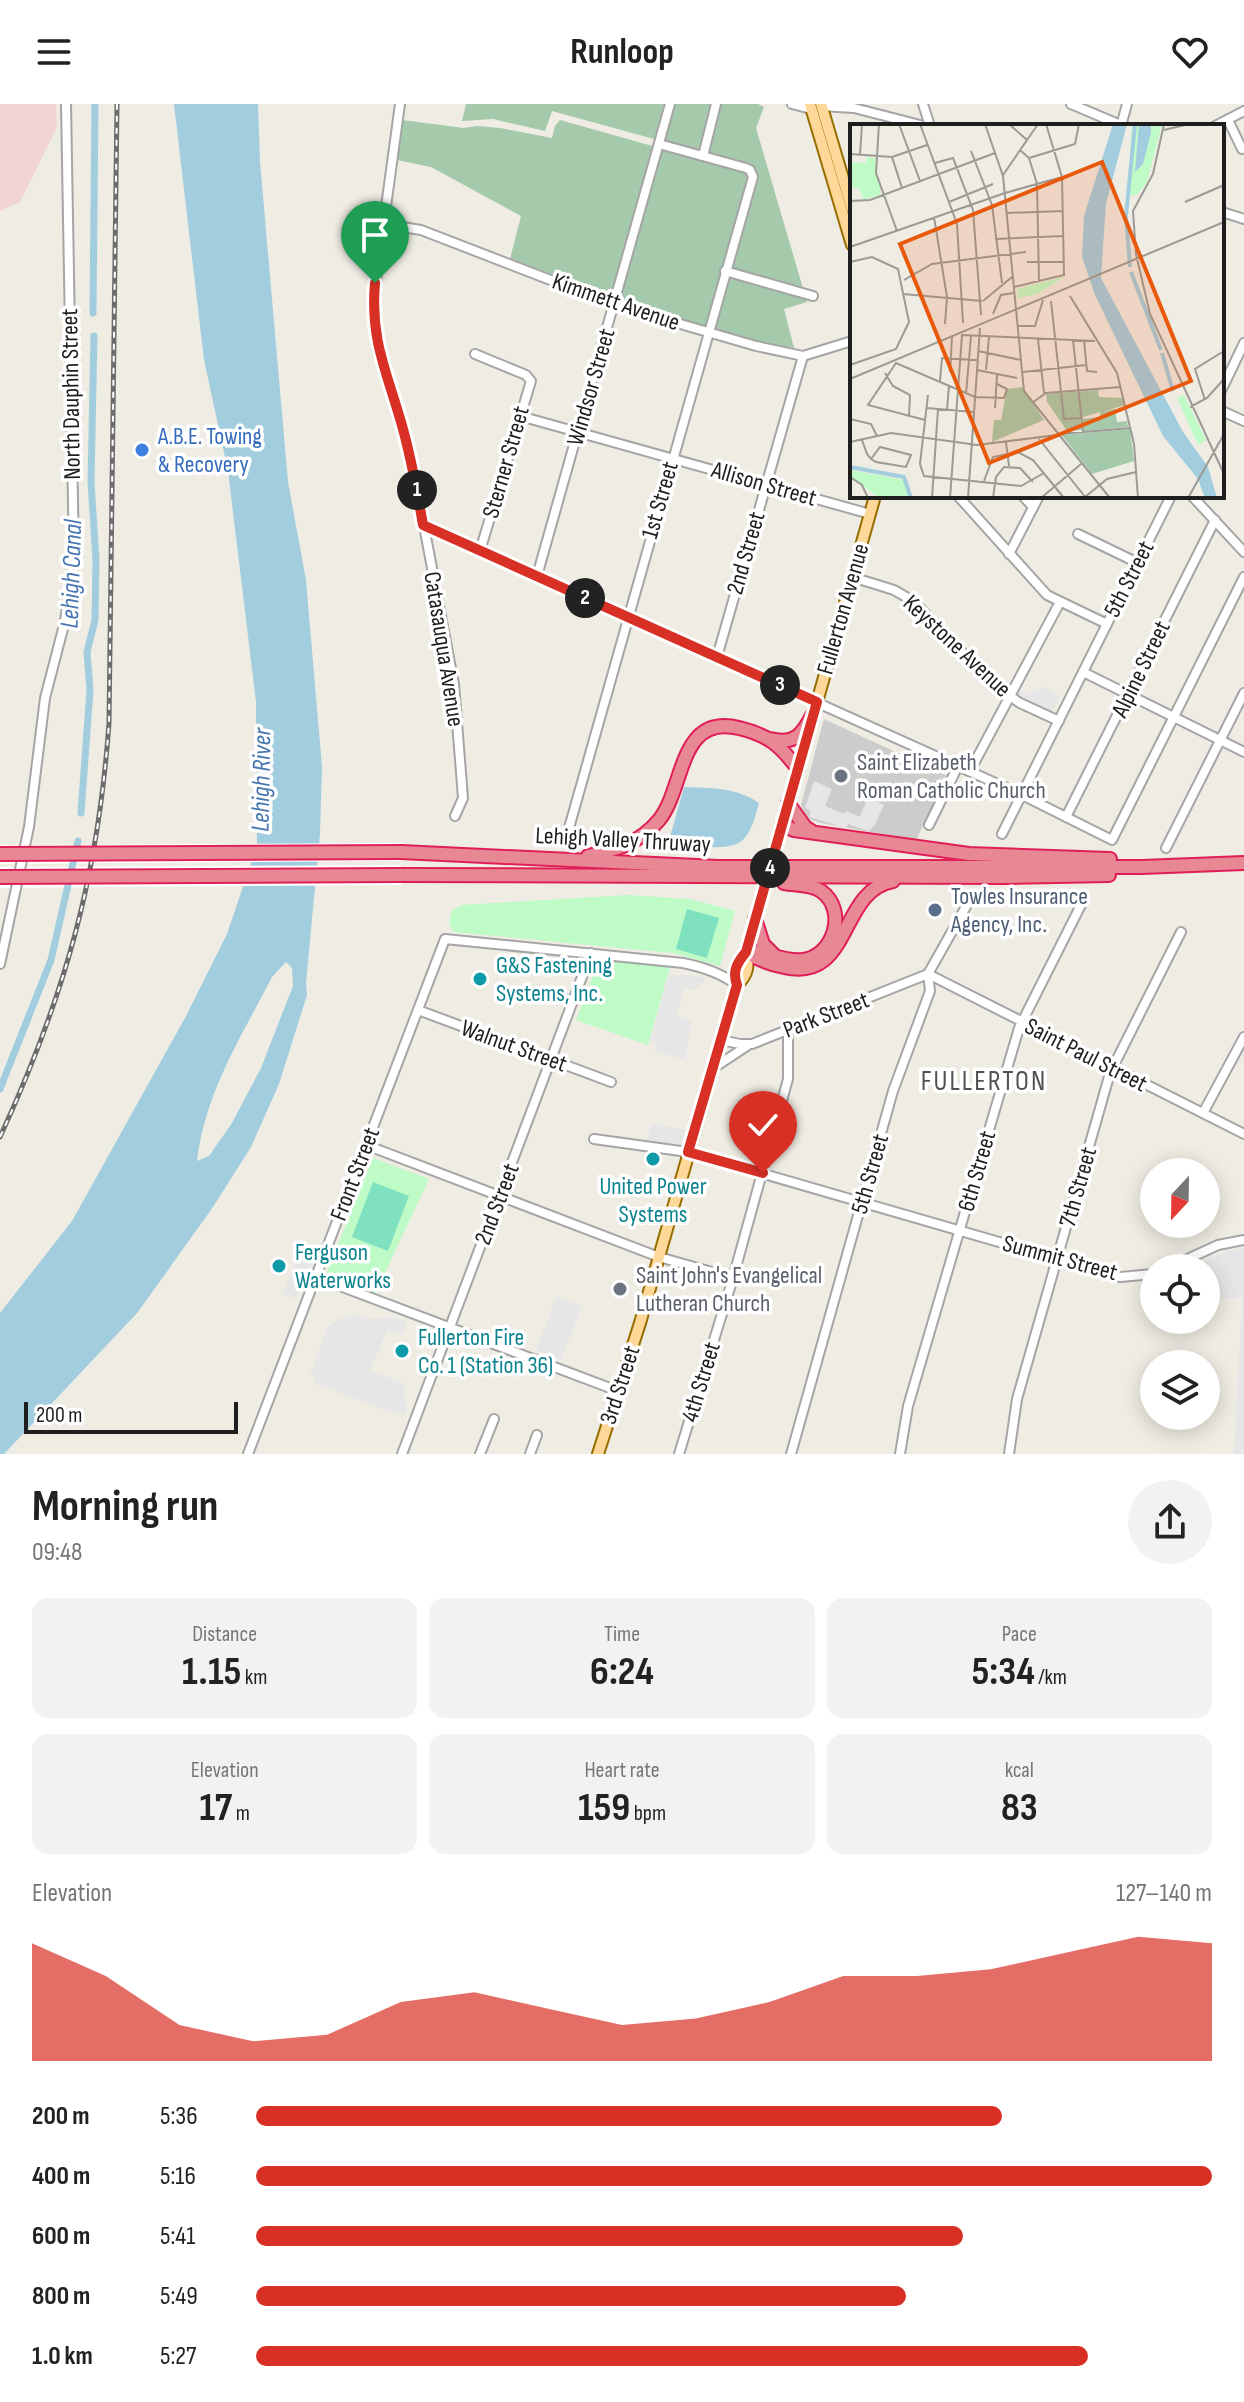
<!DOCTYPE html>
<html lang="en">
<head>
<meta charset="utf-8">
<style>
	body { margin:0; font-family:"Sofia Sans Condensed",sans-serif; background:#f2f2f2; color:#222; height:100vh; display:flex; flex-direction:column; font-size:30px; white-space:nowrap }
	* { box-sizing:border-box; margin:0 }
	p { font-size:26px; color:#767676 }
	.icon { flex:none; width:44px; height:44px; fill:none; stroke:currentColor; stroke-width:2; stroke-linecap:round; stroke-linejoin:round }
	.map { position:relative; height:1350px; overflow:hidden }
	.details { display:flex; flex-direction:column; background:#fff; flex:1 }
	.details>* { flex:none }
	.needle { width:52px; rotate:202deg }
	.fabs { position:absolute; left:1140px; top:1054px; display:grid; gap:16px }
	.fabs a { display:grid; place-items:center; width:80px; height:80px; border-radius:50%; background:#fff; box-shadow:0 4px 20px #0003; font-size:40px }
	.scale { position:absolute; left:24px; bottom:20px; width:214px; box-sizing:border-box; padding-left:8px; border:4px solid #1e1e1e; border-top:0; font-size:22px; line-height:28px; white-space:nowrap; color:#1e1e1e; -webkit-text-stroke:6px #fff; paint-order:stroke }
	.pin { position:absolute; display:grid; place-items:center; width:68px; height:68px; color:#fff; margin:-82px -34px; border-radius:50% 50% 50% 0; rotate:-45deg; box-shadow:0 0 8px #0007 }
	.pin .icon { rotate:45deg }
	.km { position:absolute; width:40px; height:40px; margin:-20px; border-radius:50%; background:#222; color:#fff; font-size:22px; line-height:40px; text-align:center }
	.round { display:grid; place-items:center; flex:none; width:84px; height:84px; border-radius:42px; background:#f2f2f2 }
	.summary { display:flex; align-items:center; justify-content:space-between; height:136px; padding:0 32px }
	h1 { font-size:44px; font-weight:700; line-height:60px }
	.stats { display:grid; grid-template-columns:repeat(3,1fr); gap:12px; height:136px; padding:8px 32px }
	.stats div { display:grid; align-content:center; border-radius:16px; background:#f2f2f2; text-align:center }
	.stats b { font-size:40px; font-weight:700 }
	.stats small { font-size:22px; font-weight:400 }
	.stats p { font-size:22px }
	.chart { height:224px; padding:16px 32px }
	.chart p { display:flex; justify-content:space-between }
	.chart svg { width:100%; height:144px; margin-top:8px; fill:#d93025; opacity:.7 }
	ul { padding:0 32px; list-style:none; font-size:26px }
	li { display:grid; grid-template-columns:128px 96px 1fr; align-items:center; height:60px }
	li i { height:20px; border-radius:10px; background:#d93025 }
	header { display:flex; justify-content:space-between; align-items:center; height:104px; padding:0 32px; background:#fff; font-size:36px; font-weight:700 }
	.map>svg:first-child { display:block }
	.commercial { fill:#f1d5d2 }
	.religious { fill:#ccc }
	.cemetery { fill:#a4c9ab }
	.park { fill:#befbc7 }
	.pitch { fill:#7fe1c0 }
	.parking { fill:#e6e6e6 }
	.water { fill:#a2cdde; fill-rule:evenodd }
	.pier { fill:#fff }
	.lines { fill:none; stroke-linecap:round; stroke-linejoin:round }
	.canal { stroke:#a2cdde; stroke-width:7 }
	.minor-casing { stroke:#a5a5a5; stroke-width:12 }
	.major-casing { stroke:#976d00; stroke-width:14 }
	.highway-casing { stroke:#df1f56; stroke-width:16 }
	.minor { stroke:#fff; stroke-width:8 }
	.major { stroke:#fed899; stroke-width:10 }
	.highway { stroke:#e98895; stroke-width:12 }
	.rail-casing { stroke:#6c6c6c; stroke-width:5 }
	.rail { stroke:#fff; stroke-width:2; stroke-dasharray:6; stroke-linecap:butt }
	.major-bridge-casing { stroke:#976d00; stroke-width:14; stroke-linecap:butt }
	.highway-bridge-casing { stroke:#df1f56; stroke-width:16; stroke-linecap:butt }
	.major-bridge { stroke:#fed899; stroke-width:10 }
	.highway-bridge { stroke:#e98895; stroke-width:12 }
	.route-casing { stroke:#fff; stroke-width:16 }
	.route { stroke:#d93025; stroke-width:10 }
	.shop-dot { fill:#3f7fe0; stroke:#fff; stroke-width:3 }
	.worship-dot { fill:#6b7280; stroke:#fff; stroke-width:3 }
	.service-dot { fill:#5c6f8a; stroke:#fff; stroke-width:3 }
	.culture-dot { fill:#0f9aa8; stroke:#fff; stroke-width:3 }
	.labels { text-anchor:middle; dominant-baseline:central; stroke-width:7; stroke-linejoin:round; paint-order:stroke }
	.street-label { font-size:24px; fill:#1e1e1e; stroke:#fff }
	.shop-label { font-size:24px; fill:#366cbe; stroke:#fff; text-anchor:start }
	.worship-label { font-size:24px; fill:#5b616d; stroke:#fff; text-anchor:start }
	.service-label { font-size:24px; fill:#4e5e75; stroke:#fff; text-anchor:start }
	.culture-label { font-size:24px; fill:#0d838f; stroke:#fff; text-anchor:start }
	.water-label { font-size:26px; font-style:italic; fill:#4776b0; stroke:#fff }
	.quarter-label { font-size:28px; letter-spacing:2px; fill:#515151; stroke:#fff }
	.inset-river { fill:none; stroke:#a2cdde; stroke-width:4 }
	.inset-road { fill:none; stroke:#9b9a94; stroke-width:2 }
	.view { fill:#e8590c; fill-opacity:0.15; stroke:#e8590c; stroke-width:4 }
	.inset-edge { fill:none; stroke:#1e1e1e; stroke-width:4 }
</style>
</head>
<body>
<header><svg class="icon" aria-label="menu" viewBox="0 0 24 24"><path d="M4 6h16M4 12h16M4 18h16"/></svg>Runloop<svg class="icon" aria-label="heart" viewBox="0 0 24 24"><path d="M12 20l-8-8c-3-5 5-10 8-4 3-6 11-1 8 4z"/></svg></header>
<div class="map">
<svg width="1244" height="1350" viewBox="0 0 1244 1350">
	<rect width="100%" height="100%" fill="#efece3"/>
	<polygon class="commercial" points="0,0 56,0 57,23 20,98 0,107"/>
	<polygon class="religious" points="824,615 948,672 916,736 821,719 806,714 801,701"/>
	<g class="cemetery">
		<polygon points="466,0 664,0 654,35 552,7 545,27 493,15 462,17"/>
		<path d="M675 0H758L764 3 756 24 807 198 784 205 794 244C698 230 601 188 510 155L521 112 431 63 397 56 402 16 464 24 477 22 500 24 552 34 555 22 560 16 663 45Z"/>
	</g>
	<g class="park">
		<polygon points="627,791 690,795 735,807 720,862 673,849 454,828 449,820 452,806 462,801"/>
		<polygon points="599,856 670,863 648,941 576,916"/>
		<polygon points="373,1054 429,1075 374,1192 325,1172"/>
	</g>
	<g class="pitch">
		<polygon points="687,805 719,814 707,854 676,845"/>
		<polygon points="373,1078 409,1092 388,1147 352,1133"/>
	</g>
	<g class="parking">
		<polygon points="1030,562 1019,586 1030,591 1033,586 1037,587 1040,582 1060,592 1052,608 1014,588"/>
		<polygon points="814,677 832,685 825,702 844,710 846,707 860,713 868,693 884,701 874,722 869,727 848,720 846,724 809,713 811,707 805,704"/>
		<polygon points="669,871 692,871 707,875 695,886 684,884 677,911 692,917 685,956 655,947 656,940 650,937"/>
		<polygon points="652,1019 685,1026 681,1042 641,1037 648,1033"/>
		<polygon points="301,1144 315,1149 297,1195 283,1190"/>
		<polygon points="1244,1145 1244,1350 1234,1350 1242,1195 1206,1193 1206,1164 1189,1164 1226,1147"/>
		<polygon points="557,1192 582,1202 561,1256 536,1246"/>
		<polygon points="354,1211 374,1215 394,1213 407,1218 402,1231 387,1226 370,1266 404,1280 403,1284 407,1304 404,1310 395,1306 394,1309 313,1279 315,1273 310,1271 327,1224 340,1215"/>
	</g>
	<g class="water">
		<path d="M174 0H258L260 58 288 378 306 476 322 663 320 730 306 879 307 891 279 980 251 1043 213 1103 138 1208 4 1350H0V1209L72 1117 185 914 227 830 257 741 256 598 228 367 204 256ZM286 858 292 864 293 882 261 964 232 1019 209 1052 197 1057C205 989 241 933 272 873Z"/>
		<path d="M684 683C711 684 736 683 759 699 749 735 745 745 707 743 696 742 684 742 674 739L670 733Z"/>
	</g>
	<g class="pier">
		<polygon points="401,739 401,757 0,760 0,741"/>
		<polygon points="401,761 401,781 0,784 0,763"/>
	</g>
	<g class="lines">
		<g class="canal">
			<polyline points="93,209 95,0"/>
			<polyline points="81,709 90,586 87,548 95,516 96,456 91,378 94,232"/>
			<polyline points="0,985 51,856 78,737"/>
		</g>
		<g class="minor-casing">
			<g id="minor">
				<polyline points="400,0 376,176 373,213 377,244 413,364 454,580 463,694 455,712"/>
				<polyline points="792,0 811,5"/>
				<polyline points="923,0 930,22"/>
				<polyline points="1071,0 1123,22"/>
				<polyline points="821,2 854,4 924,22"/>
				<polyline points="1228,16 1242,45"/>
				<polyline points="1121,22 1127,0"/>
				<polyline points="1215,22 1244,7"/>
				<polyline points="703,52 716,0"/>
				<polyline points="1222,108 1244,115"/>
				<polyline points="383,120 421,126 615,201 756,242 803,252 852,237"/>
				<polyline points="725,167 813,192"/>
				<polyline points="475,250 526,271 531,277 480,447"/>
				<polyline points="1222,285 1244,239"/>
				<polyline points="1222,307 1244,317"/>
				<polyline points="520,312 870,410"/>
				<polyline points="958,392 1047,491 1107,520"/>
				<polyline points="1023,392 1033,403"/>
				<polyline points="1192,392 1244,448"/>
				<polyline points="423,421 1022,691 1112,736 1244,473"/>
				<polyline points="1078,430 1138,459"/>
				<polyline points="1009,450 1039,392"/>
				<polyline points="537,472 670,0"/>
				<polyline points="852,473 894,486 913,497 992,580 1020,599 1059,617"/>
				<polyline points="717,553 803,252"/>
				<polyline points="1083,568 1244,648"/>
				<polyline points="970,667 1060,498"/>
				<polyline points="1066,713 1215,416"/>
				<polyline points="929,721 958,662"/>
				<polyline points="569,724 753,73 750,66 746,64 659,40"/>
				<polyline points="1002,730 1171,392"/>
				<polyline points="1166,744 1244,589"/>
				<polyline points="0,860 29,723 45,594 65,517 74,455 66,0"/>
				<polyline points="928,870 1244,1030"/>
				<polyline points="418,906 611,978"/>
				<polyline points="721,936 740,940 752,940 928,870"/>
				<polyline points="715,963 747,942"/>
				<polyline points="1203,1009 1244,933"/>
				<polyline points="594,1035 688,1048 1120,1173 1154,1170"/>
				<polyline points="366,1041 659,1153 733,1174"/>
				<polyline points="1168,1164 1218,1141 1244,1136"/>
				<polyline points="316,1173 618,1287"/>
				<path d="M248 1350 445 835 683 859C703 863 721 869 737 881"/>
				<polyline points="402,1350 591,849"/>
				<polyline points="480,1350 494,1315"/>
				<polyline points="530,1350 537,1331"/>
				<polyline points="679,1350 733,1174 788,975 788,926"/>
				<polyline points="791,1350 893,987 930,887 928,870 968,799"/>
				<polyline points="900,1350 908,1302 1019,924 1084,795"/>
				<polyline points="1009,1350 1017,1295 1110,969 1181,828"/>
			</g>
		</g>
		<g class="major-casing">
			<g id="major">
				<polyline points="810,0 852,141"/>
				<polyline points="821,0 852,105"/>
				<polyline points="774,751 875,392"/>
				<polyline points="737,881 734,871 738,858 746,848 763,787"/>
				<path d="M598 1350 640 1219 737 881C748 871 749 862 746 848"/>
			</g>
		</g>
		<g class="highway-casing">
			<g id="highway">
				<path d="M770 635C795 641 802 631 813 610"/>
				<polyline points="788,699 805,723 811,727"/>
				<polyline points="782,721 794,726 969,750 1110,755"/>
				<polyline points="401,748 718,763 1142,763 1244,759"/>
				<path d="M588 752C616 746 640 739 659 716 685 684 678 609 739 624 768 631 780 641 798 665"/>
				<polyline points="401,771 1008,773 1109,771"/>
				<polyline points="755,815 763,840 774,851"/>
				<path d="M746 848C757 855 767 859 780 862 853 882 837 787 893 777"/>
				<path d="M759 848C773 851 788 858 803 856 834 852 848 806 821 787 811 780 796 781 784 779"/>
			</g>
		</g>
		<use href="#minor" class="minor"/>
		<use href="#major" class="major"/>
		<use href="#highway" class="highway"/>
		<g class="rail-casing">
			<path id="rail" d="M0 1033C65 892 98 774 109 619L117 0"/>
		</g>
		<use href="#rail" class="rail"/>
		<g class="major-bridge-casing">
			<polyline id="major-bridge" points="763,787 774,751"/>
		</g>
		<g class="highway-bridge-casing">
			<g id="highway-bridge">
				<polyline points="0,750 401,748"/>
				<polyline points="0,773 401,771"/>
			</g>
		</g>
		<use href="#major-bridge" class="major-bridge"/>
		<use href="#highway-bridge" class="highway-bridge"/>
	</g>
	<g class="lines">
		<g class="route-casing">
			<path id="route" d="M375 179C370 234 386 266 401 318 411 352 417 386 423 421L817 598 746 848C737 859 732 867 737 881L688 1048 763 1069"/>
		</g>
		<use href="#route" class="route"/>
	</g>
	<circle class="shop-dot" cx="142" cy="346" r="8"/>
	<g class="worship-dot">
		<circle cx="841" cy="672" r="8"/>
		<circle cx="620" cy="1185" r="8"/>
	</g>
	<circle class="service-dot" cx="935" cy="806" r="8"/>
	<g class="culture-dot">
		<circle cx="480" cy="875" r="8"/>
		<circle cx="653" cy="1055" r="8"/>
		<circle cx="279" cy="1162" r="8"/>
		<circle cx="402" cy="1247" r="8"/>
	</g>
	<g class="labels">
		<g class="street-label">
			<text transform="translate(616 198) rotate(19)">Kimmett Avenue</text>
			<text transform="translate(591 283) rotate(-74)">Windsor Street</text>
			<text transform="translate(71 290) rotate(-91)">North Dauphin Street</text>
			<text transform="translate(506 358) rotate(-74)">Sterner Street</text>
			<text transform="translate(764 380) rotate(16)">Allison Street</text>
			<text transform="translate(660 396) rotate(-74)">1st Street</text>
			<text transform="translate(746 449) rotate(-74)">2nd Street</text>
			<text transform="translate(1129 475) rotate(-63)">5th Street</text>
			<text transform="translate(843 505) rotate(-74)">Fullerton Avenue</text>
			<text transform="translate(957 542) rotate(43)">Keystone Avenue</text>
			<text transform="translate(444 545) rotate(81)">Catasauqua Avenue</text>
			<text transform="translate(1141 565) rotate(-64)">Alpine Street</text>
			<text transform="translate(623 736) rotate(3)">Lehigh Valley Thruway</text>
			<text transform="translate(826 911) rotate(-21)">Park Street</text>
			<text transform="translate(514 942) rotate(20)">Walnut Street</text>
			<text transform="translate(1086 951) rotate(27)">Saint Paul Street</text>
			<text transform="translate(977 1067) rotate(-74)">6th Street</text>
			<text transform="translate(355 1070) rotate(-69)">Front Street</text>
			<text transform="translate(870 1070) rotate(-74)">5th Street</text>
			<text transform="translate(1078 1083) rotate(-74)">7th Street</text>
			<text transform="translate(497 1100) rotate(-69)">2nd Street</text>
			<text transform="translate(1060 1154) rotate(15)">Summit Street</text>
			<text transform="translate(701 1278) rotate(-73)">4th Street</text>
			<text transform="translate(620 1281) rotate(-72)">3rd Street</text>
		</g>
		<g class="shop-label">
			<text x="158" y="332">A.B.E. Towing<tspan x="158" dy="28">&amp; Recovery</tspan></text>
		</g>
		<g class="worship-label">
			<text x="857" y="658">Saint Elizabeth<tspan x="857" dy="28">Roman Catholic Church</tspan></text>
			<text x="636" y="1171">Saint John's Evangelical<tspan x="636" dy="28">Lutheran Church</tspan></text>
		</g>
		<g class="service-label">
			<text x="951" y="792">Towles Insurance<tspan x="951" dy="28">Agency, Inc.</tspan></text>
		</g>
		<g class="culture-label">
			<text x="496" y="861">G&amp;S Fastening<tspan x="496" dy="28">Systems, Inc.</tspan></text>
			<text x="653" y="1082" text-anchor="middle">United Power<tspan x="653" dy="28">Systems</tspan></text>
			<text x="295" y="1148">Ferguson<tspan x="295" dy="28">Waterworks</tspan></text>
			<text x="418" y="1233">Fullerton Fire<tspan x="418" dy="28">Co. 1 (Station 36)</tspan></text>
		</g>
		<g class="water-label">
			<text transform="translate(72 470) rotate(-88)">Lehigh Canal</text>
			<text transform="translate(262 676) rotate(-89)">Lehigh River</text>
		</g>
		<g class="quarter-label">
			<text x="984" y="977">FULLERTON</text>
		</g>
	</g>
	<g transform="translate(850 20)">
		<rect width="374" height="374" fill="#efece3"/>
		<path d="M172 263 194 296 142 318 144 296H151L157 265ZM248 266 249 273 273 274 275 281 252 288 265 285 267 298 277 297 278 303 234 307 232 295 250 293V288L230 294 232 306 217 307 197 278 196 270ZM280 305 284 337 242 350 212 311Z" fill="#a4c9ab"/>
		<path d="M282 0H312L297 58 287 71 277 72ZM17 33 25 34 31 70 14 76 9 64 0 63V38L16 39ZM214 153 187 170 168 174 167 165ZM334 271 356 316 348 321 327 274ZM0 346 54 356 59 374H29L0 352Z" fill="#befbc7"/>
		<path d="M263 0H277L256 80 251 154 333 308 358 343 367 374H355L348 355 313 312 245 171 232 133 234 92ZM289 0H301V9L293 40 285 48Z" fill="#a2cdde"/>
		<path class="inset-river" d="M280 143 276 92 285 0M281 148 311 226M312 229 323 267M0 343 54 353 61 374"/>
		<path class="inset-road" d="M29 0 26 49 47 107M49 0 70 57M70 0 107 100 113 199M135 0 153 52 174 267 243 353M159 0 177 16M314 0 303 50 283 87 286 130 300 190 374 350M314 6 339 0M170 26 179 34 187 60 189 158M121 27 142 81 152 159M0 30 42 33 77 21M10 31 12 0M42 33 52 64M179 34 225 20 229 0M85 39 103 34 123 86 131 191M153 51 188 0M155 69 212 53M0 77 20 76 145 29M99 78 143 60M335 78 374 61M156 89 213 87M84 93 97 173 95 200M145 115 213 112M0 123 155 69M0 138 22 133 48 145 59 198 46 225 0 241M177 138H214M54 156 82 140 176 128M164 163 214 151 212 53 196 0M53 170 132 177M220 172 267 249 284 320 288 374M133 177 162 153M201 177 214 295 231 294M143 190 151 171 164 169M168 202H185L193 176M188 215 194 269M223 216 233 308M234 216 237 247 247 248M128 227 171 236M127 246 167 254M136 246 139 213M100 248 102 213M173 248 236 241M35 249 43 262 60 271 59 292M0 255 374 98M90 257 92 234 128 236M116 270 121 212M78 271 70 340 74 352 171 362 194 349M355 276 345 245 374 227M182 279 196 269 271 263M340 283 357 274 374 255M77 284 124 288M145 284 147 251M97 286 99 261M0 295 21 300 27 312M75 296 18 281 46 239 125 273 154 274 157 265 147 260M209 310 281 304M189 315 236 374M12 316 17 330 21 335 26 338 56 343 61 331 30 323 21 335M0 318 41 309 127 321 207 311M156 318 159 342M0 353 12 361 18 374M243 353 260 374M134 357 143 333 168 328 183 336 214 374M235 373 257 355 286 348M82 374 88 285M100 374 112 211 245 217M118 374 130 204M143 374 146 353 154 343 170 344 183 358M191 374 231 340M338 374 374 310"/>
		<path class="view" d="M252 38 341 257 139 339 50 120Z"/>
		<rect width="374" height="374" class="inset-edge"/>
	</g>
</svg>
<div class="fabs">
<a><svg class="needle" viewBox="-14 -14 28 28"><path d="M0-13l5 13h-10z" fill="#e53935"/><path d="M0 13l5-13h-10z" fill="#767676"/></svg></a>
<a><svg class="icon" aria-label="locate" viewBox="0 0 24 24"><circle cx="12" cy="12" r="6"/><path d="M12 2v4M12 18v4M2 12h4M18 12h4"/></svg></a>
<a><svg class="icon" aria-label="layers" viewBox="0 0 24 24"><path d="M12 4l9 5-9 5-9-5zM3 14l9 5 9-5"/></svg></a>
</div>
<div class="scale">200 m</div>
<div class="pin" style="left:375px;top:179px;background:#1e9e55"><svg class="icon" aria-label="arrive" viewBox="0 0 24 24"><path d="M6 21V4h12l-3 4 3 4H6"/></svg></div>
<div class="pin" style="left:763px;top:1069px;background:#d93025"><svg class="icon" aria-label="check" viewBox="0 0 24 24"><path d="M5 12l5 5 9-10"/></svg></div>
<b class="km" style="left:417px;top:386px">1</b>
<b class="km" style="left:585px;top:494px">2</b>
<b class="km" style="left:780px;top:581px">3</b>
<b class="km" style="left:770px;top:764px">4</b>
</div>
<section class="details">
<div class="summary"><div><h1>Morning run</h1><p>09:48</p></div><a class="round"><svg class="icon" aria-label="share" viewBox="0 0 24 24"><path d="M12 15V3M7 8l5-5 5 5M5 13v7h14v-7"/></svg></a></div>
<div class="stats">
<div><p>Distance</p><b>1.15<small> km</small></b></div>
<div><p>Time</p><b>6:24</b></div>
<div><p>Pace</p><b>5:34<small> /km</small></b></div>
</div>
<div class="stats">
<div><p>Elevation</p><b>17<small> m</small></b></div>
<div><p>Heart rate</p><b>159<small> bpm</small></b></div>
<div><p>kcal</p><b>83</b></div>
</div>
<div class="chart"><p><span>Elevation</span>127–140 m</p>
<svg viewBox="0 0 160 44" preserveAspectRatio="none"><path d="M0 44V8L10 18L20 33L30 38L40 36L50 26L60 23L70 28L80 33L90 31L100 26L110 18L120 18L130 16L140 11L150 6L160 8V44z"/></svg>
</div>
<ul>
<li><b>200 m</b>5:36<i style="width:78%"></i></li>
<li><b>400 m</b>5:16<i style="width:100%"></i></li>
<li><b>600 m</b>5:41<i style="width:74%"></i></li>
<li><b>800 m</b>5:49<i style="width:68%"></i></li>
<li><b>1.0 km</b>5:27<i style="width:87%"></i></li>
</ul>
</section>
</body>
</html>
